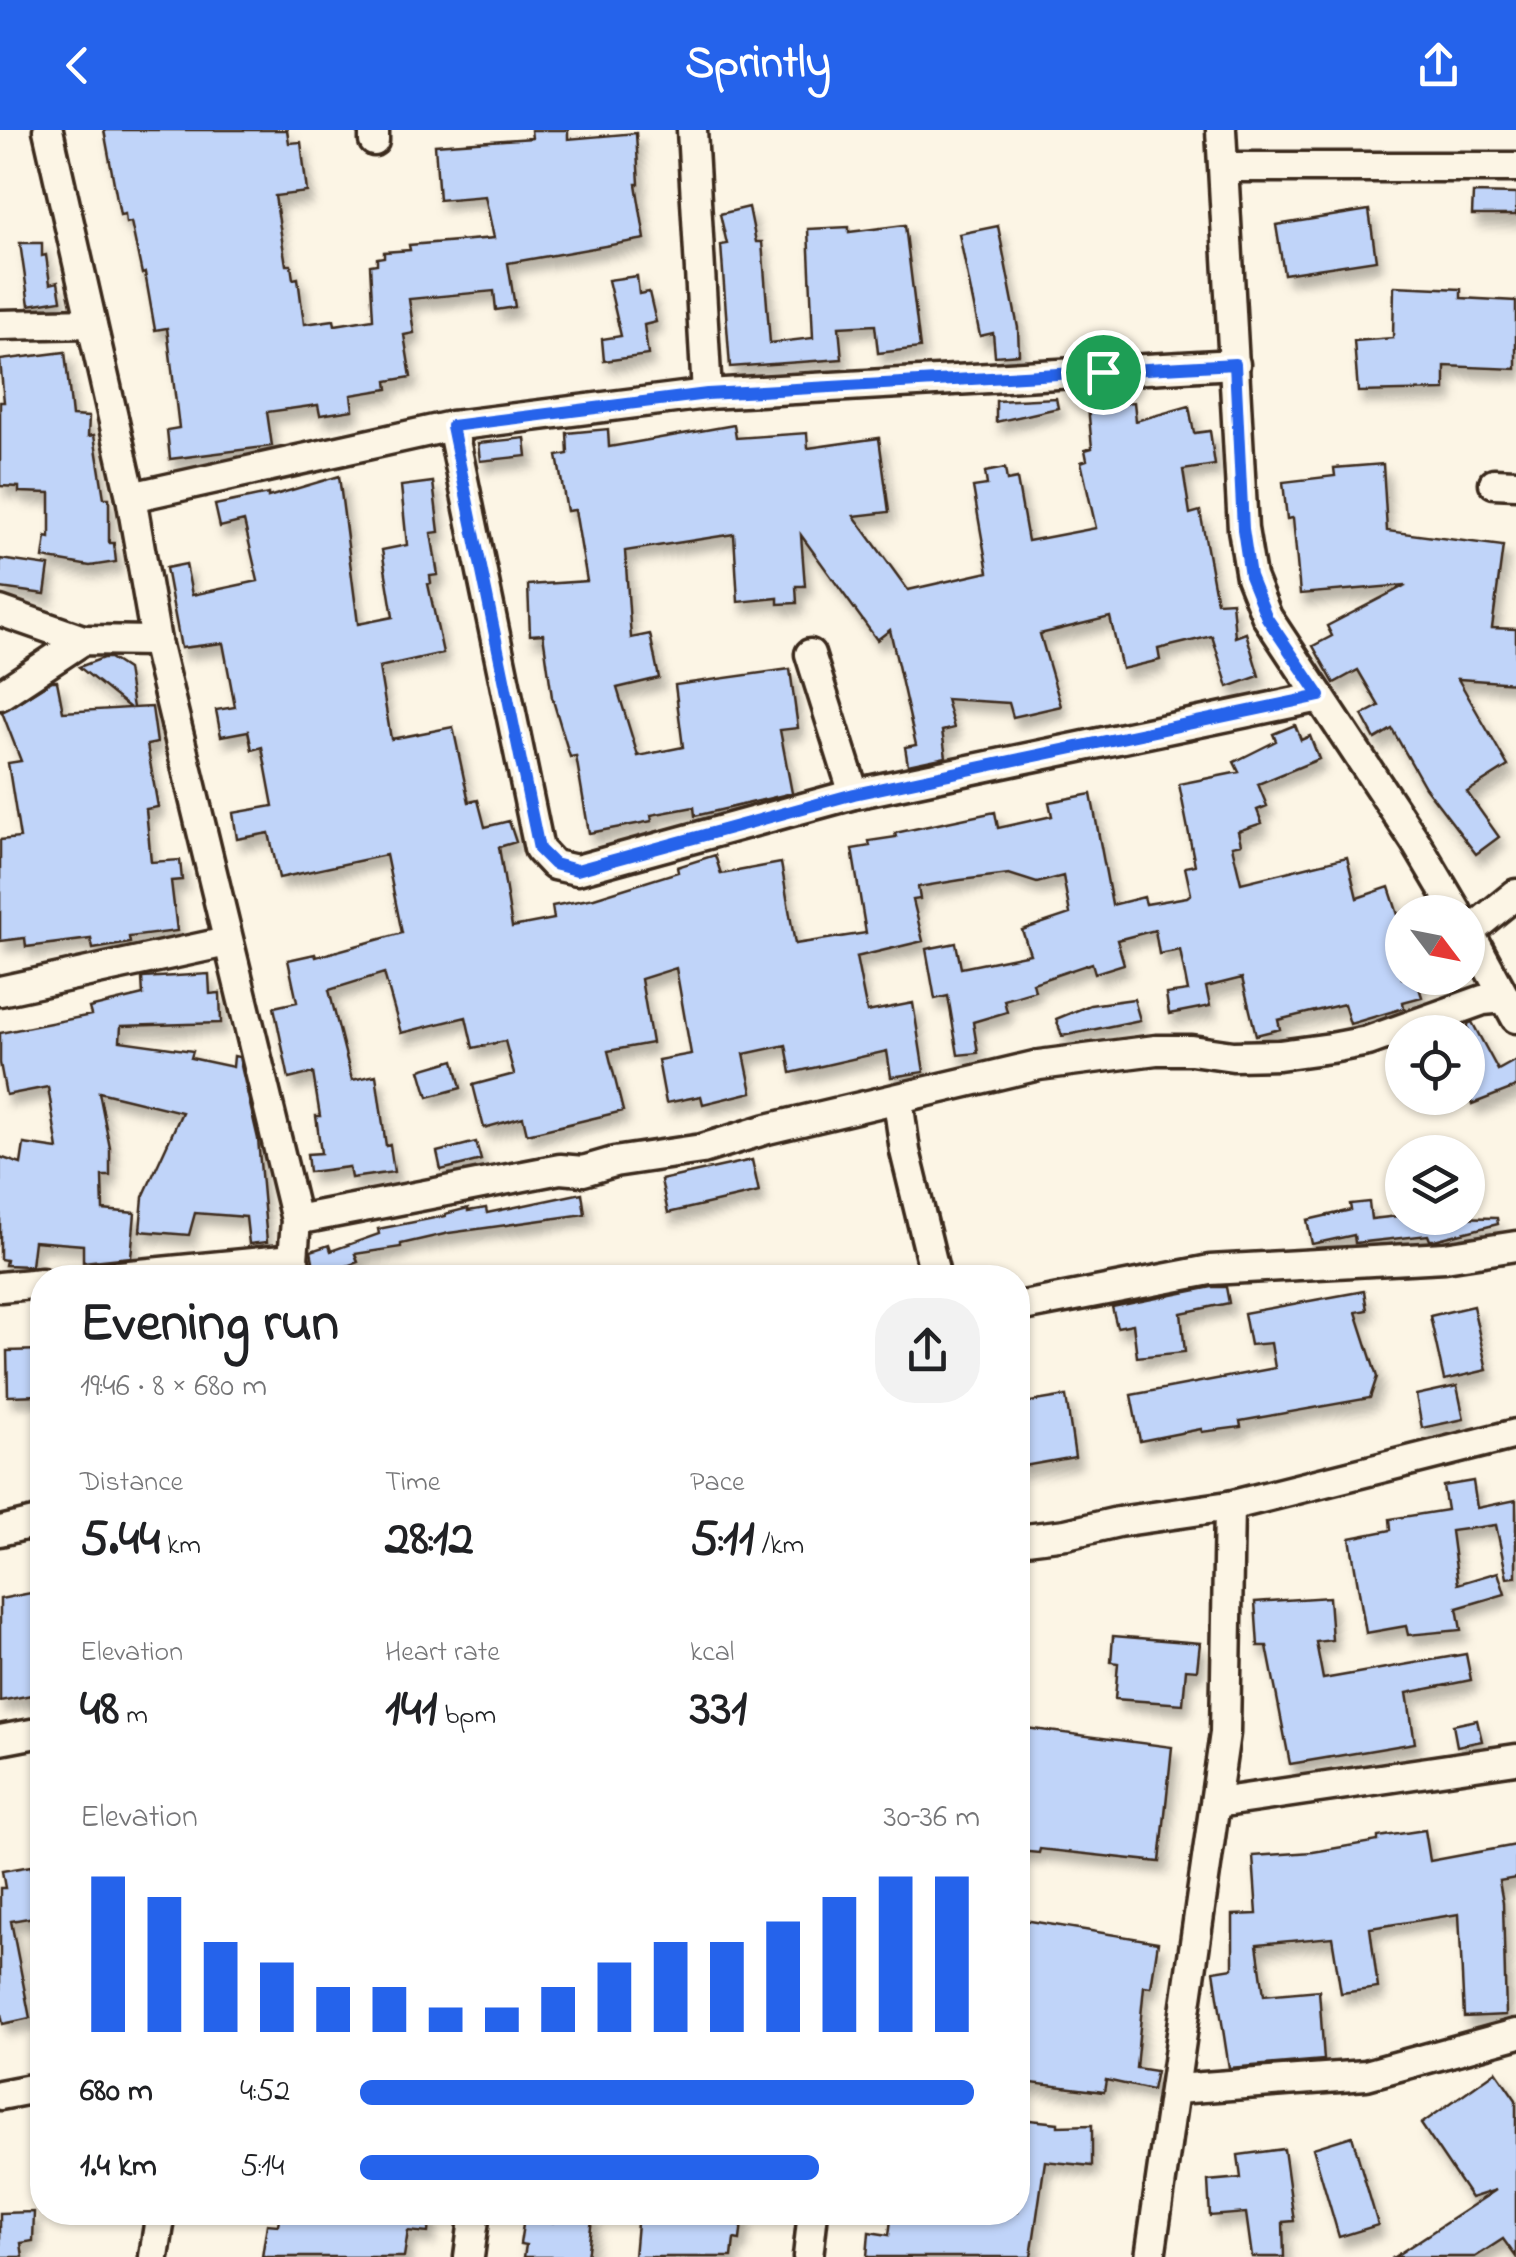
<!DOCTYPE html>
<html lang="en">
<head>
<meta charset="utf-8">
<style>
	body { margin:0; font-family:"Indie Flower",sans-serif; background:#f2f2f2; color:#202124; height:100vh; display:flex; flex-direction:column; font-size:38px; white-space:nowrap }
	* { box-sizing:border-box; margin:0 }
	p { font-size:32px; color:#757577 }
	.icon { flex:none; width:55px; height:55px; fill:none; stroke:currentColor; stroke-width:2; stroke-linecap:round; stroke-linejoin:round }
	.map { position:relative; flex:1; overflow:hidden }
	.drawer { position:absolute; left:30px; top:1135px; width:1000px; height:960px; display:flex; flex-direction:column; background:#fff; border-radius:40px; box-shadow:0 2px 8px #0004 }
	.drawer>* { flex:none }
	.needle { width:65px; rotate:122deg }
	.tools { position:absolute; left:1385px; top:765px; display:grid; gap:20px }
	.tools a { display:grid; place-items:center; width:100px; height:100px; border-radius:50%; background:#fff; box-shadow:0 2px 8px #0004; font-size:50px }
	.pin { position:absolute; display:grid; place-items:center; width:85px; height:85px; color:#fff; margin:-42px; border:5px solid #fff; border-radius:50%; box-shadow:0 2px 10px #0007 }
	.round { display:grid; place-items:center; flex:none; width:105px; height:105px; border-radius:40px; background:#f2f2f2 }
	.headline { display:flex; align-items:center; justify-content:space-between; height:170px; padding:0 50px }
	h1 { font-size:55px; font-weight:700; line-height:75px }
	.stats { display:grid; grid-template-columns:repeat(3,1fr); gap:15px; height:170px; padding:10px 50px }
	.stats div { display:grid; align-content:center }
	.stats b { font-size:50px; font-weight:700 }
	.stats small { font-size:28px; font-weight:400 }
	.stats p { font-size:28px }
	.chart { height:280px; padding:20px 50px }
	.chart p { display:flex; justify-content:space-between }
	.chart svg { width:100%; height:180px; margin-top:10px; stroke:#2563eb; stroke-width:6 }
	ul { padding:0 50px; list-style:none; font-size:32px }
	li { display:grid; grid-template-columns:160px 120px 1fr; align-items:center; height:75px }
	li i { height:25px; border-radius:12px; background:#2563eb }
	header { display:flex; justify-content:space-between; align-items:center; height:130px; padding:0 50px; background:#2563eb; color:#fff; font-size:45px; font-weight:700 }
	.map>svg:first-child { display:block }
	.building { fill:#c0d4f9; stroke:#3b2a1e; stroke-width:2.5; filter:url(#shadow) }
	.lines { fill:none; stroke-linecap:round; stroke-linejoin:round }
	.minor-casing { stroke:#3b2a1e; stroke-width:35 }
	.minor { stroke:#fcf5e5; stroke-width:28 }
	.route-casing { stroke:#fff; stroke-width:20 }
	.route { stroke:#2563eb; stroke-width:12 }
</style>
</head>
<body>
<header><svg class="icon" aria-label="back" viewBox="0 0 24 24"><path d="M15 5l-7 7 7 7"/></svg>Sprintly<svg class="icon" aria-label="share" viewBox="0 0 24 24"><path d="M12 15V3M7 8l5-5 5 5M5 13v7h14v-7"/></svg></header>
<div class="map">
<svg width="1516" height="2127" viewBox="0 0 1516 2127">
	<defs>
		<filter id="shadow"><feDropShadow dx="5.5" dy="10" stdDeviation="5" flood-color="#0004"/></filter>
	</defs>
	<rect width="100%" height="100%" fill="#fcf5e5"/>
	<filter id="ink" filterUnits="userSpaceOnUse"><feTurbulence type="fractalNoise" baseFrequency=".01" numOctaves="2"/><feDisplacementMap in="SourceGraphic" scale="20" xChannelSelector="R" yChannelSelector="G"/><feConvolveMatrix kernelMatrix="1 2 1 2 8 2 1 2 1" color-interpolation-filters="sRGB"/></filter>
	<g filter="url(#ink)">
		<g class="building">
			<polygon points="104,0 287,0 289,13 301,12 307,62 275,66 286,135 291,135 293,149 298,148 304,194 334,190 335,195 373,189 370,135 377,134 377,128 384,127 384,122 410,120 409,115 494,108 485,66 439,70 435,15 532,8 531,0 568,0 568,9 636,3 639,54 636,54 645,109 508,133 515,177 496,180 494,161 409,169 414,203 404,205 411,247 387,251 388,259 351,265 353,280 320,285 318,275 267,282 272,316 170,329 167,300 179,298 167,198 155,200 145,143 142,144 131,92 126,93 125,84 120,85"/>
			<polygon points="1473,63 1516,64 1516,85 1472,85"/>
			<polygon points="749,77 756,112 762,112 770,213 813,208 808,99 849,97 849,102 905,95 920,218 878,223 875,195 839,197 842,229 730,237 721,115 727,114 720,84"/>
			<polygon points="1369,80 1376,130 1284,144 1276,95"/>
			<polygon points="998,96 1018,198 1019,224 995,226 993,203 980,206 959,104"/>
			<polygon points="20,113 42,113 42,126 46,125 50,154 58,152 61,170 29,175"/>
			<polygon points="637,146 639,164 649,162 656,192 644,195 648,225 604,231 602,209 621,206 608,150"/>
			<polygon points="1394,156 1461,159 1461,168 1516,171 1516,239 1445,236 1445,260 1358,262 1354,211 1393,208"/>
			<polygon points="65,222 72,286 89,287 88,306 94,305 104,368 109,368 109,413 114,413 116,432 90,436 43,428 46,407 50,408 50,363 19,362 19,357 0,356 0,272 4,272 0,230"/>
			<polygon points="1056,268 1058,278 996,292 996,271"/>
			<polygon points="1134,272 1136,291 1189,276 1194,303 1210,301 1215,335 1183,340 1190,384 1200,381 1217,472 1232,471 1235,507 1246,503 1259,546 1228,557 1212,506 1158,519 1160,530 1122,539 1110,487 1040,504 1061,576 1013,587 1009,573 946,569 954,598 942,601 946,627 908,635 905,617 916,615 890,500 877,510 801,405 805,456 796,456 797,473 778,474 778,468 738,472 734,404 625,421 631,508 650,504 659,548 617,558 638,626 683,617 675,555 790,539 798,598 780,600 792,663 695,686 694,677 651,685 652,691 589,703 576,626 570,627 552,567 543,504 530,505 528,455 587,451 575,380 567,381 557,326 568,324 567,303 608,299 609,317 734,295 736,308 807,303 808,318 879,308 889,382 854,386 908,460 988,442 973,357 987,355 985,342 1005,338 1007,351 1017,349 1028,411 1096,398 1081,332 1087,330 1085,320 1092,318 1088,276"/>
			<polygon points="525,308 527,326 480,331 478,313"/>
			<polygon points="1383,334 1387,401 1503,416 1492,498 1516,499 1516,553 1458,549 1508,636 1467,662 1499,707 1476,724 1425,657 1392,599 1375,609 1362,585 1379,576 1358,540 1334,553 1313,516 1332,506 1327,496 1406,455 1300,464 1293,388 1287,389 1283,352 1335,346 1334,338"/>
			<polygon points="339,346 358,494 393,487 382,420 407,415 401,356 433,352 439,402 431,403 438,445 430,446 431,453 428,454 443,523 379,537 391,609 453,597 469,672 478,670 485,697 509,691 516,712 499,717 512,797 554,789 552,776 594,768 678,742 677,737 715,725 721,744 781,733 795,814 866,803 852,719 870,716 869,711 896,707 895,703 995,682 998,698 1052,686 1049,672 1091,664 1112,775 1144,767 1146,774 1187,767 1191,764 1185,737 1195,735 1179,654 1239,642 1234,632 1276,611 1273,604 1295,595 1301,610 1310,606 1319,629 1258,654 1267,676 1257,680 1262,693 1238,701 1241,714 1232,716 1241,753 1347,727 1357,768 1389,757 1402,797 1402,848 1416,848 1422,867 1403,872 1404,878 1350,894 1344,874 1278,890 1280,899 1256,905 1242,848 1206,857 1210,876 1169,884 1166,864 1188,861 1180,820 1159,824 1155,800 1117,810 1124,834 1095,843 1092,833 1033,853 1035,861 1004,870 1007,882 973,892 978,923 958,925 948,866 935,869 926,819 956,813 961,838 1030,824 1022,800 1070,784 1063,746 1037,753 1009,744 961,750 918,757 920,769 913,770 923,811 856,827 867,882 913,873 924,942 891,947 887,921 791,943 786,915 744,924 752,962 703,974 701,966 666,973 658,930 691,924 676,838 641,849 652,913 608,921 623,981 527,1004 523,987 484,998 473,955 514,944 505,911 473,918 466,887 401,903 384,843 329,860 352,950 376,945 386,1016 390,1015 394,1042 351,1048 349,1037 309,1042 307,1024 321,1023 316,986 320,986 313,943 289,949 274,877 297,872 288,830 315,824 316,827 402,803 386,725 279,748 269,703 237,709 233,683 273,676 262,617 252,620 248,601 221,606 216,580 235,577 223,513 181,518 166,438 186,434 192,465 258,451 244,391 220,397 215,375 268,364 268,367"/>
			<polygon points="0,429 49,436 45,464 0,458"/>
			<polygon points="103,528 110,528 127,539 133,578 152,577 157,613 147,615 158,677 146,679 151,732 180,730 182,750 171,751 177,801 129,807 130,813 93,819 91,809 26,817 25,808 0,811 0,710 20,708 8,633 21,631 2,582 52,551 57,551 63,582 130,578 79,537"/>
			<polygon points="209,844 210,864 220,863 221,893 121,896 120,911 193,921 191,928 233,937 234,926 239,927 258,1009 267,1112 249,1114 246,1087 195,1083 189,1105 140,1101 143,1067 182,982 99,962 110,1018 110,1046 102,1046 103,1080 135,1083 131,1127 83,1132 83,1115 34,1111 31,1136 5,1135 6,1130 0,1129 0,1027 21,1034 24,1014 58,1019 48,957 6,965 0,933 0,903 91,885 89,878 143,865 142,848"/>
			<polygon points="1134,869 1140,890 1062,906 1056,889 1090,875"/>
			<polygon points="1472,892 1498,940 1516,930 1516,957 1472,974 1468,962 1468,894"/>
			<polygon points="454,930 461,958 428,967 420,940"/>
			<polygon points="476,1012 481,1030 441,1040 437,1022"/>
			<polygon points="752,1030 759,1062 668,1083 661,1050"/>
			<polygon points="582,1063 585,1084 449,1103 401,1114 401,1117 355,1124 358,1132 316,1147 311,1121 329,1115 331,1121 379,1104 378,1099 445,1086 445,1084 468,1078 468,1081 486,1078 487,1083"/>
			<polygon points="1369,1072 1371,1089 1398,1086 1497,1088 1498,1094 1434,1110 1430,1110 1428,1105 1355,1113 1354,1105 1312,1114 1307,1090 1351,1080 1350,1074"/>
			<polygon points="1212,1157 1226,1157 1229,1173 1181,1183 1185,1222 1137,1227 1133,1194 1117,1197 1112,1177"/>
			<polygon points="1364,1161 1367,1180 1356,1182 1377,1247 1370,1268 1240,1291 1241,1297 1202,1302 1201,1299 1140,1311 1131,1265 1275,1238 1271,1213 1250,1215 1244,1183"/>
			<polygon points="1473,1176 1487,1240 1444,1250 1430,1186"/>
			<polygon points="42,1220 42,1265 8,1266 7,1221"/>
			<polygon points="1457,1256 1464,1289 1422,1298 1416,1265"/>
			<polygon points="1066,1266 1075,1327 1018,1337 1018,1274"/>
			<polygon points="1473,1351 1477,1378 1516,1370 1516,1447 1507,1448 1496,1395 1451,1401 1458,1454 1498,1442 1505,1464 1457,1478 1461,1500 1408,1505 1406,1496 1366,1503 1350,1408 1391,1400 1390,1389 1447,1380 1443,1356"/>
			<polygon points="36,1462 42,1500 42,1563 0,1571 0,1469"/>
			<polygon points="1329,1467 1332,1510 1316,1512 1323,1549 1466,1524 1471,1550 1407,1563 1415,1613 1290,1634 1267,1516 1258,1516 1255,1472"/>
			<polygon points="1113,1506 1200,1513 1197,1540 1186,1539 1183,1574 1115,1569 1118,1533 1111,1532"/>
			<polygon points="1477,1590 1482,1611 1457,1616 1453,1595"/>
			<polygon points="1018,1597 1172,1617 1160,1732 1040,1719 1039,1723 1018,1721"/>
			<polygon points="1425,1700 1430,1731 1516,1715 1516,1748 1499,1751 1503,1773 1506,1885 1464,1887 1459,1784 1370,1798 1378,1858 1341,1863 1332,1807 1257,1814 1264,1865 1319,1860 1324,1930 1229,1938 1214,1841 1233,1838 1233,1785 1257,1784 1253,1726 1313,1722 1378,1711 1378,1707"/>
			<polygon points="31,1736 40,1786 11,1791 30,1888 3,1894 0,1879 0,1758 5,1758 2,1741"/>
			<polygon points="1018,1789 1158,1812 1151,1857 1144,1856 1136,1938 1156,1941 1152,1960 1106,1950 1104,1962 1023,1952 1025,1937 1018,1937"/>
			<polygon points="1496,1941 1516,1970 1516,2127 1503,2109 1475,2127 1394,2127 1496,2060 1471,2068 1421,1994"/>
			<polygon points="1020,1989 1058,1993 1058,1996 1092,1995 1092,2036 1045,2031 1031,2127 867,2127 869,2102 889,2105 892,2082 1018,2082"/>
			<polygon points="1352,2006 1378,2095 1339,2107 1313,2018"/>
			<polygon points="1284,2019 1294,2091 1283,2092 1284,2127 1252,2127 1246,2083 1210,2086 1208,2051 1241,2048 1238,2025"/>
			<polygon points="34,2082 33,2111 21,2113 23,2127 0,2127 0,2083"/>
			<polygon points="280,2082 430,2082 428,2103 408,2101 404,2127 262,2127 267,2094 278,2095"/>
			<polygon points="555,2082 593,2082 587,2127 524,2127 526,2115 520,2114 524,2088 553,2092"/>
			<polygon points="638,2082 743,2082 740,2110 734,2109 732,2127 634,2127"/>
		</g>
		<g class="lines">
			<g class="minor-casing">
				<g id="minor">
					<polyline points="48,0 131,367 156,511 296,1090 293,1129 299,1148"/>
					<polyline points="374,0 374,11"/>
					<polyline points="692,0 707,264"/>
					<polyline points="1221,0 1243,399 1251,447 1267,487 1415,711 1457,782"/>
					<polyline points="1224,37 1516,37"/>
					<polyline points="0,195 91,193"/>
					<polyline points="452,296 539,719 554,735 577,740 854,664 1320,567"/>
					<polyline points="1494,353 1516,354"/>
					<polyline points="131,367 452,296 707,264 1235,234"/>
					<polyline points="0,481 83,510"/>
					<polyline points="810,524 854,664"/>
					<polyline points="0,565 83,510 156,511"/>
					<polyline points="1468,800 1516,888"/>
					<polyline points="1469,802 1516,764"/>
					<polyline points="0,861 227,812"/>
					<polyline points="898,970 905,1021 936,1148"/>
					<polyline points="296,1090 560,1039 583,1041 614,1032 702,1019 767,999 1039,935 1156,920 1191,920 1233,926 1279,925 1331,918 1368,911 1483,870 1505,868"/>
					<polyline points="99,1148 293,1129"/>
					<polyline points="0,1157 42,1153"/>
					<polyline points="1018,1177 1210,1140 1445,1127 1516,1116"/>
					<polyline points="0,1401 42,1391"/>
					<polyline points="1018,1410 1066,1404 1118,1392 1229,1376 1516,1304"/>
					<polyline points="0,1610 42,1602"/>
					<polyline points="1217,1673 1516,1629"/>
					<polyline points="1176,1959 1366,1945 1516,1904"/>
					<polyline points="0,1965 42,1957"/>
					<polyline points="154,2127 161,2082"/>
					<polyline points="469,2127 475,2082"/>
					<polyline points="808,2127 813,2082"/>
					<polyline points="1150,2127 1225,1603 1229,1376"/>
				</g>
			</g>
			<use href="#minor" class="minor"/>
		</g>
	</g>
	<g class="lines" filter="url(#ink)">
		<g class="route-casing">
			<polygon id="route" points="1235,234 1243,399 1250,446 1267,488 1320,566 854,664 577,740 554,734 539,719 452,296 707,264"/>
		</g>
		<use href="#route" class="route"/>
	</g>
</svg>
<div class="tools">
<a><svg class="needle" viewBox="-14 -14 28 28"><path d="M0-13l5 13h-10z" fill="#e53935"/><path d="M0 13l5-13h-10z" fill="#757577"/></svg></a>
<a><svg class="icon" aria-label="locate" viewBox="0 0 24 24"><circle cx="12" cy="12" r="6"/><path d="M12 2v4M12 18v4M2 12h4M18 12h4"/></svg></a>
<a><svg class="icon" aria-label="layers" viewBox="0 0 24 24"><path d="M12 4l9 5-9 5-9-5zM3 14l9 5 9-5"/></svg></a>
</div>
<div class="pin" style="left:1103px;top:242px;background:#1e9e55"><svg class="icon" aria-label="arrive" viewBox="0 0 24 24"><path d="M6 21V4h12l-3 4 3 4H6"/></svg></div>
<section class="drawer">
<div class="headline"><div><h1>Evening run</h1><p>19:46 · 8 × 680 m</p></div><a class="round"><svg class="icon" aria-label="share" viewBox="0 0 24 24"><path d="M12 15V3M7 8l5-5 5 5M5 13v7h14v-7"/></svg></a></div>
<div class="stats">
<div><p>Distance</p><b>5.44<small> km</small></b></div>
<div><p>Time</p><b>28:12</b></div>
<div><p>Pace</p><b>5:11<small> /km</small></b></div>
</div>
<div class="stats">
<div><p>Elevation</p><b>48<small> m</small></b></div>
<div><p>Heart rate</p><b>141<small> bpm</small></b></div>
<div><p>kcal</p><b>331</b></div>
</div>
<div class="chart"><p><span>Elevation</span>30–36 m</p>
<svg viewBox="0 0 160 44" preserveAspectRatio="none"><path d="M5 44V6M15 44V11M25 44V22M35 44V27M45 44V33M55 44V33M65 44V38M75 44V38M85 44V33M95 44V27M105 44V22M115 44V22M125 44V17M135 44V11M145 44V6M155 44V6"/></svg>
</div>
<ul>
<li><b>680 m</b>4:52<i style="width:99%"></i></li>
<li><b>1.4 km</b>5:14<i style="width:74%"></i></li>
</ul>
</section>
</div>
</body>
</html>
